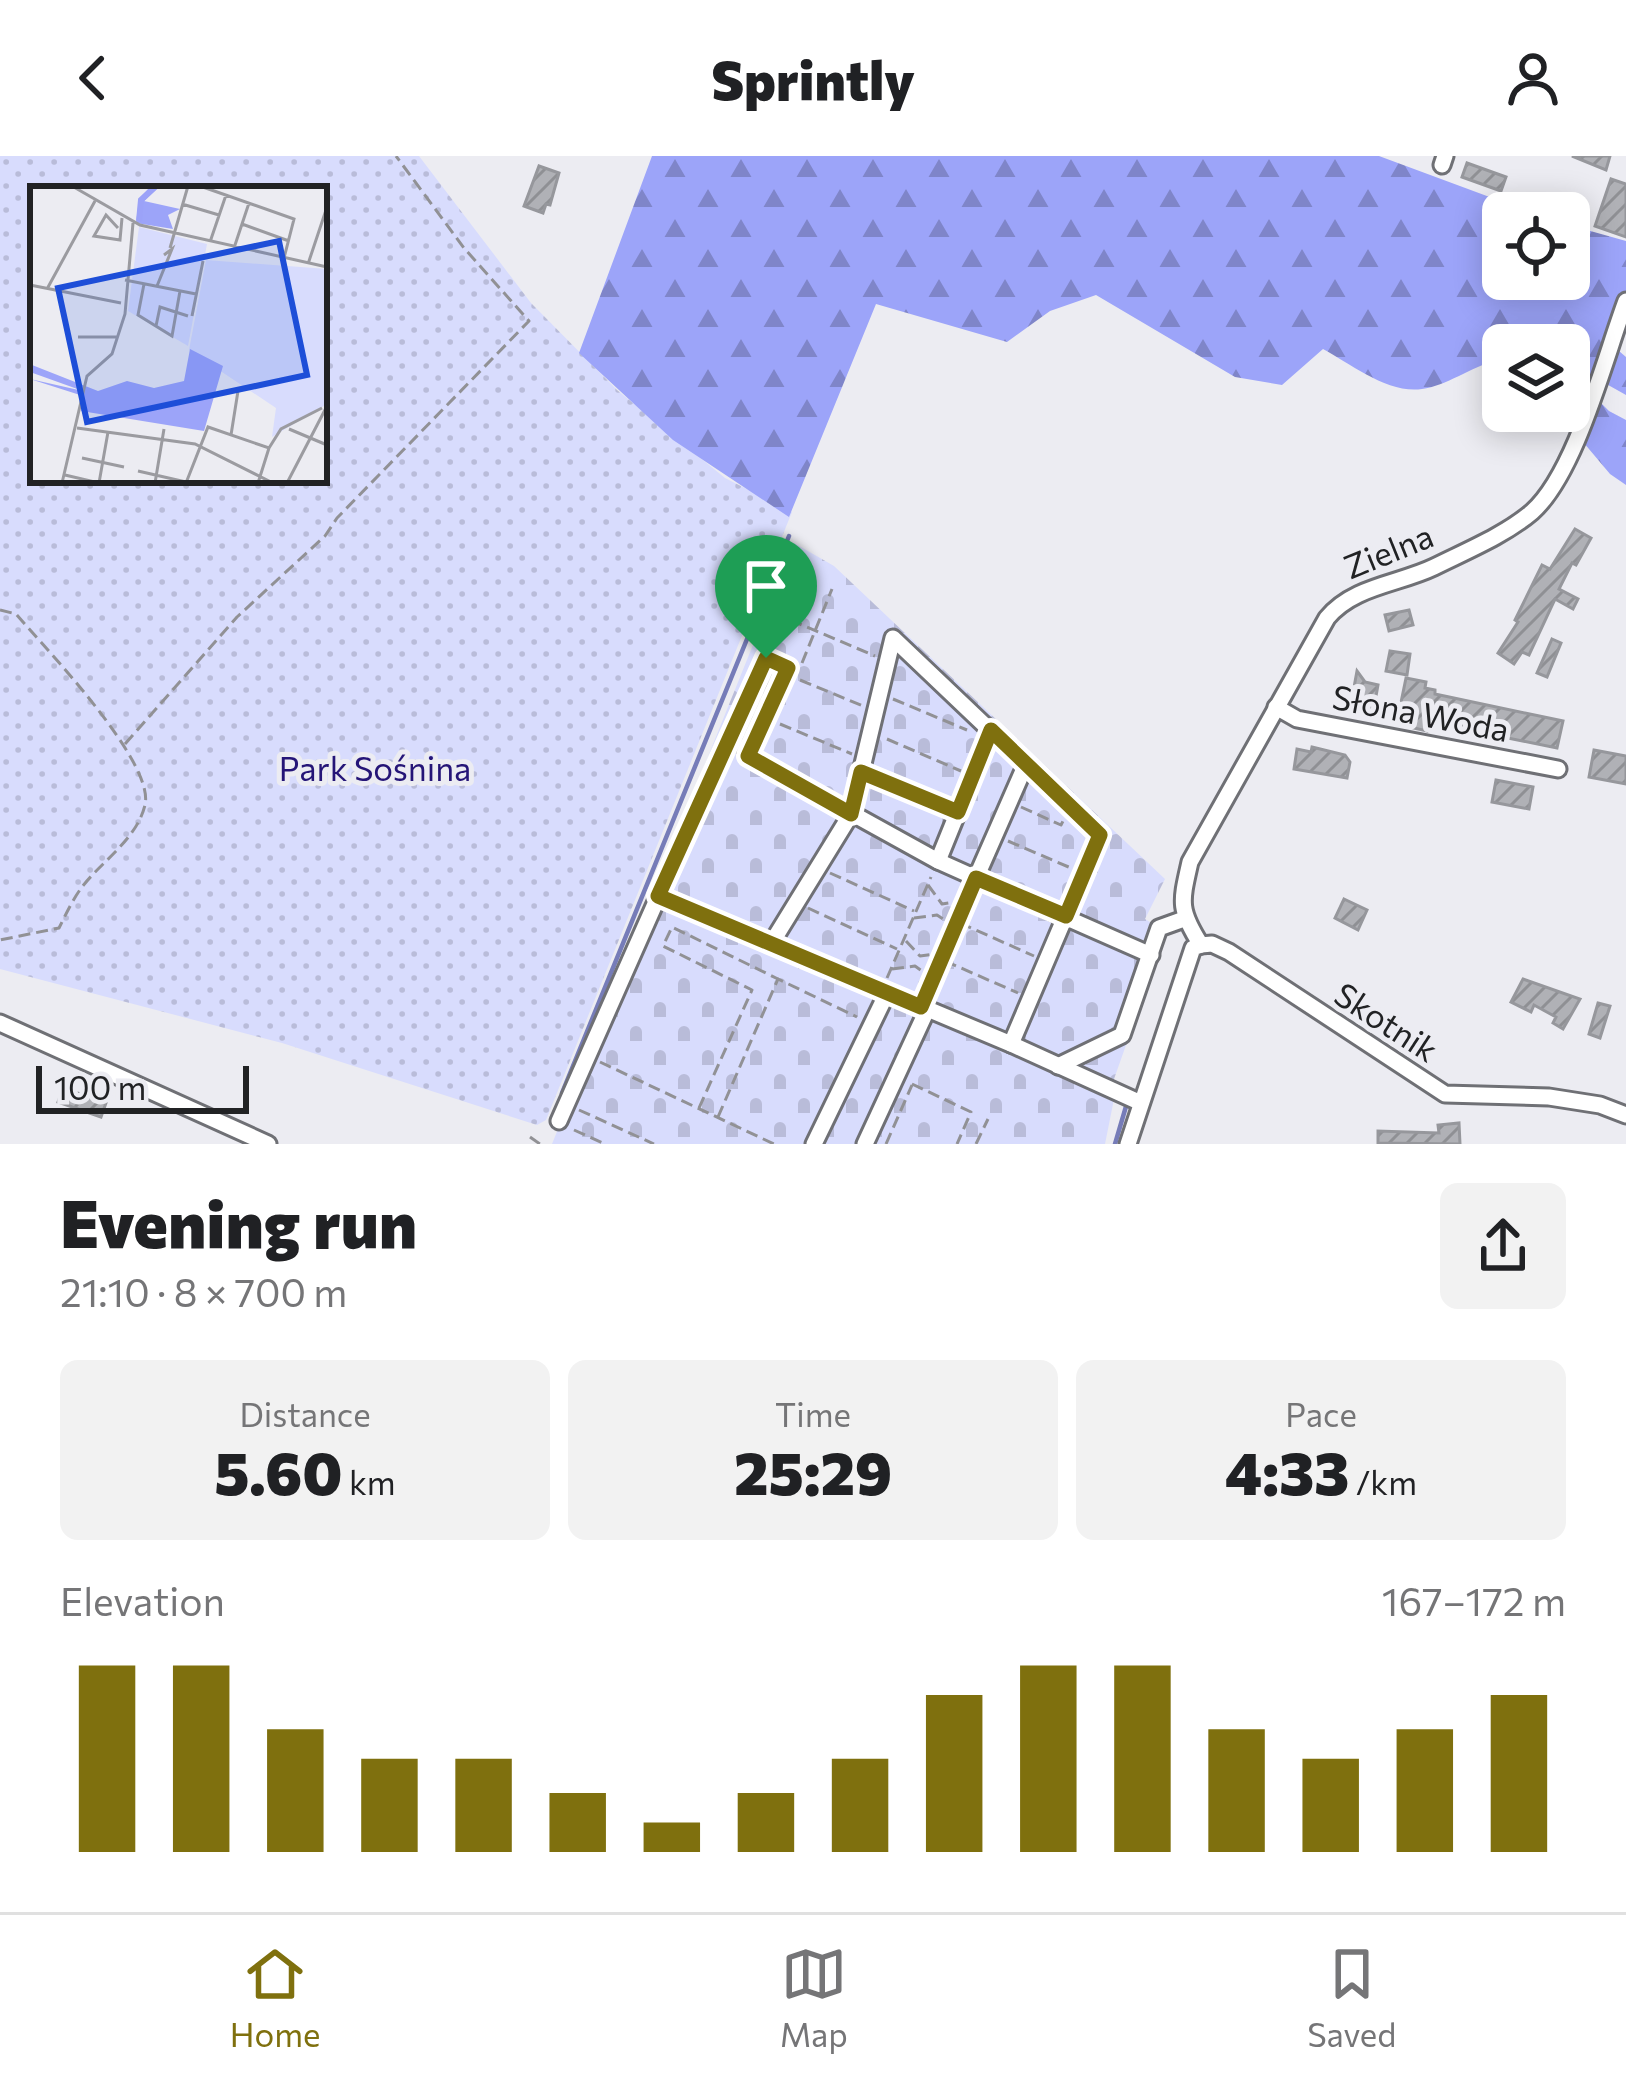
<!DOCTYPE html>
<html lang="en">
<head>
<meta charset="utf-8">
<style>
	body { margin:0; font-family:Commissioner,sans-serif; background:#f2f2f2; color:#202124; height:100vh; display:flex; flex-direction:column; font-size:45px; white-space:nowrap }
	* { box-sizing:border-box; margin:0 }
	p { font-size:39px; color:#757577 }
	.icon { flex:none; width:66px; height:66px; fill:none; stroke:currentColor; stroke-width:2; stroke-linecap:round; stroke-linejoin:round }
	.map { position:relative; height:988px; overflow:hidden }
	.details { display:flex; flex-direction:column; background:#fff; flex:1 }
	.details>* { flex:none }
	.tools { position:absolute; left:1482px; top:36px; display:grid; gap:24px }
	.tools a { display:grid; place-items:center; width:108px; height:108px; border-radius:18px; background:#fff; box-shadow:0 6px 30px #0003; font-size:60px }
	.scale { position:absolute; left:36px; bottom:30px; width:213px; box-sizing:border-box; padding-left:12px; border:6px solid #212224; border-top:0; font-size:33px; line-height:42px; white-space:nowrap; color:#212224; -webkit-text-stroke:9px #ececf2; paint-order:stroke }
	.pin { position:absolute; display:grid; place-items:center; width:102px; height:102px; color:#fff; margin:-123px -51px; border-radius:50% 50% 50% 0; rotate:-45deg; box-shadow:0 0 12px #0007 }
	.pin .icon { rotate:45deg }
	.round { display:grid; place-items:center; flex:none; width:126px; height:126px; border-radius:18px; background:#f2f2f2 }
	.headline { display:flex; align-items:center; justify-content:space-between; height:204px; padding:0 60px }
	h1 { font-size:66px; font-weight:800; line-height:90px }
	.figures { display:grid; grid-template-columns:repeat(3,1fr); gap:18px; height:204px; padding:12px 60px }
	.figures div { display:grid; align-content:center; border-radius:18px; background:#f2f2f2; text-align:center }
	.figures b { font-size:60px; font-weight:800 }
	.figures small { font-size:33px; font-weight:400 }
	.figures p { font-size:33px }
	.chart { height:336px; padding:24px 60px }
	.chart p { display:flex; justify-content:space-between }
	.chart svg { width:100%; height:216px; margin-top:12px; stroke:#7f700e; stroke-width:6 }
	header { display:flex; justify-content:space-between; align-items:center; height:156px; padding:0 60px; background:#fff; font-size:54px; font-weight:800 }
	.tab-bar { display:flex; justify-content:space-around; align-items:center; height:168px; border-top:3px solid #e0e0e0; background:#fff; font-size:33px; color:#757577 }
	.tab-bar a { display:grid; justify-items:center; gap:6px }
	.tab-bar .current { color:#7f700e }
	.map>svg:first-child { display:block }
	.green { fill:url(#green-dots); fill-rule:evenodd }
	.forest { fill:url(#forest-firs) }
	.cemetery { fill:url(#cemetery-stones) }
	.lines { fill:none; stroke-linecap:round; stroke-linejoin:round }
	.stream { stroke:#767cb8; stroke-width:4.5 }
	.building { fill:url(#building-hatch); stroke:#96979c; stroke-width:3 }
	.minor-casing { stroke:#6f7075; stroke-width:21 }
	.path { stroke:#919195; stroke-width:3; stroke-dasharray:12 6; stroke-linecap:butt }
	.minor { stroke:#fff; stroke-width:15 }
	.route-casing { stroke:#fff; stroke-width:24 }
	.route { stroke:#7f700e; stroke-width:15 }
	.labels { text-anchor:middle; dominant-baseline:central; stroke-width:10; stroke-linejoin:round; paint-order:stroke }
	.street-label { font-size:33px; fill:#212224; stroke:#ececf2 }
	.park-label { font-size:33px; fill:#251577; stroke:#ececf2 }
	.inset-river { fill:none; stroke:#9ba2f8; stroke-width:6 }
	.inset-road { fill:none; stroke:#9b9ba0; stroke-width:3 }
	.view { fill:#1d4ed8; fill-opacity:0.15; stroke:#1d4ed8; stroke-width:6 }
	.inset-edge { fill:none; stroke:#212224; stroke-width:6 }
</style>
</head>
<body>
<header><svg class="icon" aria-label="back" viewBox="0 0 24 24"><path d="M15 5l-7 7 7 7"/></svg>Sprintly<svg class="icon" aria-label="person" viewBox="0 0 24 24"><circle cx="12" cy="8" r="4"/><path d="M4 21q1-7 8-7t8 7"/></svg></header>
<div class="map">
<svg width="1626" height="988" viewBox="0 0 1626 988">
	<defs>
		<pattern id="green-dots" width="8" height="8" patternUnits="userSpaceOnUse" patternTransform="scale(3)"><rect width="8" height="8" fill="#d8dcfd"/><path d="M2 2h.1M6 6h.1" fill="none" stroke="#b9bcd9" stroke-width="1.8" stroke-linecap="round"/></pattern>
		<pattern id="forest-firs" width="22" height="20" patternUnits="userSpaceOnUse" patternTransform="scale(3)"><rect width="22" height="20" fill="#9ca4f9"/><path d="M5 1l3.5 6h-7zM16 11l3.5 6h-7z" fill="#7f85c9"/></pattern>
		<pattern id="cemetery-stones" width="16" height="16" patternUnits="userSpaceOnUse" patternTransform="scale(3)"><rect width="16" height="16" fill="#d8dcfd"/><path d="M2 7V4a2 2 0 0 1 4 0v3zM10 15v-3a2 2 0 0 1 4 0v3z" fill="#b9bcd9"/></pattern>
		<pattern id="building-hatch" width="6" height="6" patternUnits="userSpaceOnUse" patternTransform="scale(3)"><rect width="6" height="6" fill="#b0b1b6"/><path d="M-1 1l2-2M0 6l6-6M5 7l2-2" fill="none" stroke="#8f9094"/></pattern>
	</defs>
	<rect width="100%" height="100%" fill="#ececf2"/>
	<path class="green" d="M0 0H419L531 147 617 234 725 322 792 356 546 964 537 969 282 887 0 813ZM33 33H324V324H33Z"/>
	<path class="forest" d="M652 0H1379L1533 57H1503V123H1569V69L1626 85V145L1612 189 1626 201V239L1601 225 1595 241 1609 255 1626 264V329L1610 318 1557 255H1569V189H1503V211L1495 205C1471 211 1446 230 1422 233 1388 238 1351 208 1323 193L1282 229 1235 221 1096 139 1050 155 1007 186 876 148 789 361 673 284 579 197Z"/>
	<polygon class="cemetery" points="794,387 834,410 1165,723 1145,763 1166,776 1108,940 1114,943 1105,988 552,988"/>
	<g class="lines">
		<g class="stream">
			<polyline points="562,937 789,380"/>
			<polyline points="1115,988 1127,947"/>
		</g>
	</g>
	<g class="building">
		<polygon points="1572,0 1610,0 1606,14"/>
		<polygon points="1467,7 1506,21 1501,35 1462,21"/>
		<polygon points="539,10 559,17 550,49 546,48 543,57 524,50"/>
		<polygon points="1611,23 1626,28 1626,81 1595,70"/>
		<polygon points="1575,373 1591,382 1576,409 1572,407 1559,433 1578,443 1573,453 1555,443 1529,499 1522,496 1514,508 1498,497 1518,466 1515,464 1542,409 1550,413"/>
		<polygon points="1409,454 1413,469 1389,475 1385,459"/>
		<polygon points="1552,483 1561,487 1547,521 1537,517"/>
		<polygon points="1390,495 1410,498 1407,519 1386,515"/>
		<polygon points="769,508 783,515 749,585 735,578"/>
		<polygon points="1357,515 1365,526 1378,529 1373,557 1350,553"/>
		<polygon points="1406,522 1426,526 1425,532 1435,534 1435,538 1563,565 1557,592 1503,581 1505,569 1493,566 1490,575 1429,564 1427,575 1414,572 1415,564 1398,561"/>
		<polygon points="1312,591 1345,599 1350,606 1347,622 1294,613 1297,593 1311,596"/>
		<polygon points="1594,594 1626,600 1626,628 1589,621"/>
		<polygon points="1496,624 1533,631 1529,653 1492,646"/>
		<polygon points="1344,743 1367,754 1358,774 1335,762"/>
		<polygon points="1523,823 1580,843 1563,873 1553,867 1556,861 1534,849 1531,856 1511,846"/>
		<polygon points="1598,847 1610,850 1600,882 1589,878"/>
		<polygon points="63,932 106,947 101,961 58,946"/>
		<polygon points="1459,967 1460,988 1378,987 1378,975 1439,977 1438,969"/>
	</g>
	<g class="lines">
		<g class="minor-casing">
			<g id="minor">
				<polyline points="1442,9 1445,0"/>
				<polyline points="1276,551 1297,563 1558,613"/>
				<polyline points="748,600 938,705 991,574"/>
				<polyline points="938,705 976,722 1026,608"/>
				<polyline points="976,722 1151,799"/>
				<polyline points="658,740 1011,888 1141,947"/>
				<polyline points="771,788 851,658 893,482 1100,679 1011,888"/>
				<path d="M1201 789C1178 753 1181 746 1190 706L1327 462C1353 430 1399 428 1434 411 1466 395 1505 379 1532 356 1576 317 1605 201 1626 145"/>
				<polyline points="1201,789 1212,788 1229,796 1445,938 1549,941 1600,949 1626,959"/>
				<polyline points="0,867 268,988"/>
				<polyline points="1058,910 1122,879 1159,772 1184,763"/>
				<polyline points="559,965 724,592"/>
				<polyline points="814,988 887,837"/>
				<polyline points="865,988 927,854"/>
				<polyline points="1128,988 1193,792 1201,789"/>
			</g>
		</g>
		<g class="path">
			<path d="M0 454 16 458C46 493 155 606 145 649 137 683 102 705 82 731 73 743 66 758 59 772L0 784"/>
			<polyline points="774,457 875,500"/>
			<polyline points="771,487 804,409"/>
			<polygon points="766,502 789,512 748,600 724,592"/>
			<polyline points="802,507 832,433"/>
			<polyline points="800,524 863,550"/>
			<polyline points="893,543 967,574"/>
			<polyline points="780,568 852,598"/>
			<polyline points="887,583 961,615"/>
			<polyline points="125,588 237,461 325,380 337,362 529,165 464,92 396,0"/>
			<polyline points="877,622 945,651"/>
			<polyline points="1021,651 1061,669 1064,663"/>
			<polyline points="1008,685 1071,712"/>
			<polyline points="830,717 914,755"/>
			<polyline points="928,729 942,748 966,744"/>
			<polyline points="808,752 897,793"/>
			<polyline points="914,762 937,759 943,763 950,781"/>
			<polyline points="960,767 1034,800"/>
			<polyline points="906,785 920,800 943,797"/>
			<polyline points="945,805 1018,837"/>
			<polyline points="892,813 915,810 922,815 928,832"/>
			<polyline points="887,822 931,721"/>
			<polyline points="927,836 971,735"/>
			<polyline points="600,906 774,988"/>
			<polyline points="912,928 971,956 957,988"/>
			<polyline points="699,952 752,834 663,790 672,771 778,823"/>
			<polyline points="579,954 654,988"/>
			<polyline points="718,961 778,823 857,861"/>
			<polyline points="574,974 605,988"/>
			<polyline points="530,981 540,988"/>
			<polyline points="886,988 912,929"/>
			<polyline points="976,988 988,963"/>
		</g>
		<use href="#minor" class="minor"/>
	</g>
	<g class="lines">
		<g class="route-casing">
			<polygon id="route" points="766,502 788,512 748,600 851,658 861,616 958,656 991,574 1100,679 1066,760 976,722 921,851 658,740"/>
		</g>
		<use href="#route" class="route"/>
	</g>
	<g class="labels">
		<g class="street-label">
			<text transform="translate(1388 394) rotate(-22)">Zielna</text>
			<text transform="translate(1421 556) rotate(11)">Słona Woda</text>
			<text transform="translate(1387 865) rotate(33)">Skotnik</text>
		</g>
		<g class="park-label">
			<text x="375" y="611">Park Sośnina</text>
		</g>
	</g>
	<g transform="translate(30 30)">
		<rect width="297" height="297" fill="#ececf2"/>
		<path d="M176 74 297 83V218L242 251 246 222 159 164Z" fill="#d8dcfd"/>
		<path d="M121 0H130L114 15 150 23 138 29 143 43 106 37 109 13ZM160 163 193 180 174 245 51 225 50 209 0 193 53 205 0 186V168L2 179 68 205 97 195 124 202 154 195Z" fill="#9ca4f9"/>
		<path d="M109 41 177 58 158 160 98 125Z" fill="#d8dcfd"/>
		<path class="inset-river" d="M109 35 111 14 126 0"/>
		<path class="inset-road" d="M42 0 110 39 297 81M170 0 264 33 254 72M152 18 189 29M212 38 259 55M88 42 76 29 64 50 90 54 92 32M180 56 196 9M140 62 158 0M204 62 219 17M278 78 297 21M95 94 166 108M114 98 108 129 142 150 150 105M0 99 91 117M127 100 142 63 134 69M17 103 65 15M162 130 173 75M126 140 130 121 158 130M48 151H88M47 242 165 258 241 296M259 243 297 259M201 249 208 205M52 272 94 281M108 285 156 296M35 289 69 297 78 246M32 297 57 190 82 168 95 128 103 37M125 297 134 243M156 297 178 241 239 262 251 243 292 222M228 297 239 262M257 297 297 220"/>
		<path class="view" d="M249 55 277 189 57 236 28 102Z"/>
		<rect width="297" height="297" class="inset-edge"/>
	</g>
</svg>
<div class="tools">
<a><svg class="icon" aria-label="locate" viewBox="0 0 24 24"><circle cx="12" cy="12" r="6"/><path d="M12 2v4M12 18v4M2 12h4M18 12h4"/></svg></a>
<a><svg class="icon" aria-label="layers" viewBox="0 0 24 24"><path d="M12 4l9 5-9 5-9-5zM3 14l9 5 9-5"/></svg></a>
</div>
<div class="scale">100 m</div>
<div class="pin" style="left:766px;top:502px;background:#1e9e55"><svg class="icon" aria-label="arrive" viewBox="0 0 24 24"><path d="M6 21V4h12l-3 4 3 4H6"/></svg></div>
</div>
<section class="details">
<div class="headline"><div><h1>Evening run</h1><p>21:10 · 8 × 700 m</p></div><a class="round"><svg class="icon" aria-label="share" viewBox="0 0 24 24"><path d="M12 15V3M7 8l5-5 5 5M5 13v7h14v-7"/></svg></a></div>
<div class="figures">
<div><p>Distance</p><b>5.60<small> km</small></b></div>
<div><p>Time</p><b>25:29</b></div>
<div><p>Pace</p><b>4:33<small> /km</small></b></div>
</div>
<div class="chart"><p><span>Elevation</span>167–172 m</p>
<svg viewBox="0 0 160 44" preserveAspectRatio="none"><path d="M5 44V6M15 44V6M25 44V19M35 44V25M45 44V25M55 44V32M65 44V38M75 44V32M85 44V25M95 44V12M105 44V6M115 44V6M125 44V19M135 44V25M145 44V19M155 44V12"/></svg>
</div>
</section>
<nav class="tab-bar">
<a class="current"><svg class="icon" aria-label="home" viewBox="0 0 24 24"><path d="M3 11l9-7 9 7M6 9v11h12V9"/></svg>Home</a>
<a><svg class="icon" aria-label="map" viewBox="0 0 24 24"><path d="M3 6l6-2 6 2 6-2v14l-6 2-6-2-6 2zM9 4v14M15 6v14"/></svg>Map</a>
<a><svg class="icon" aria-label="saved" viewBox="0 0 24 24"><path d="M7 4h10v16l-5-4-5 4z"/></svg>Saved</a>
</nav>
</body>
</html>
